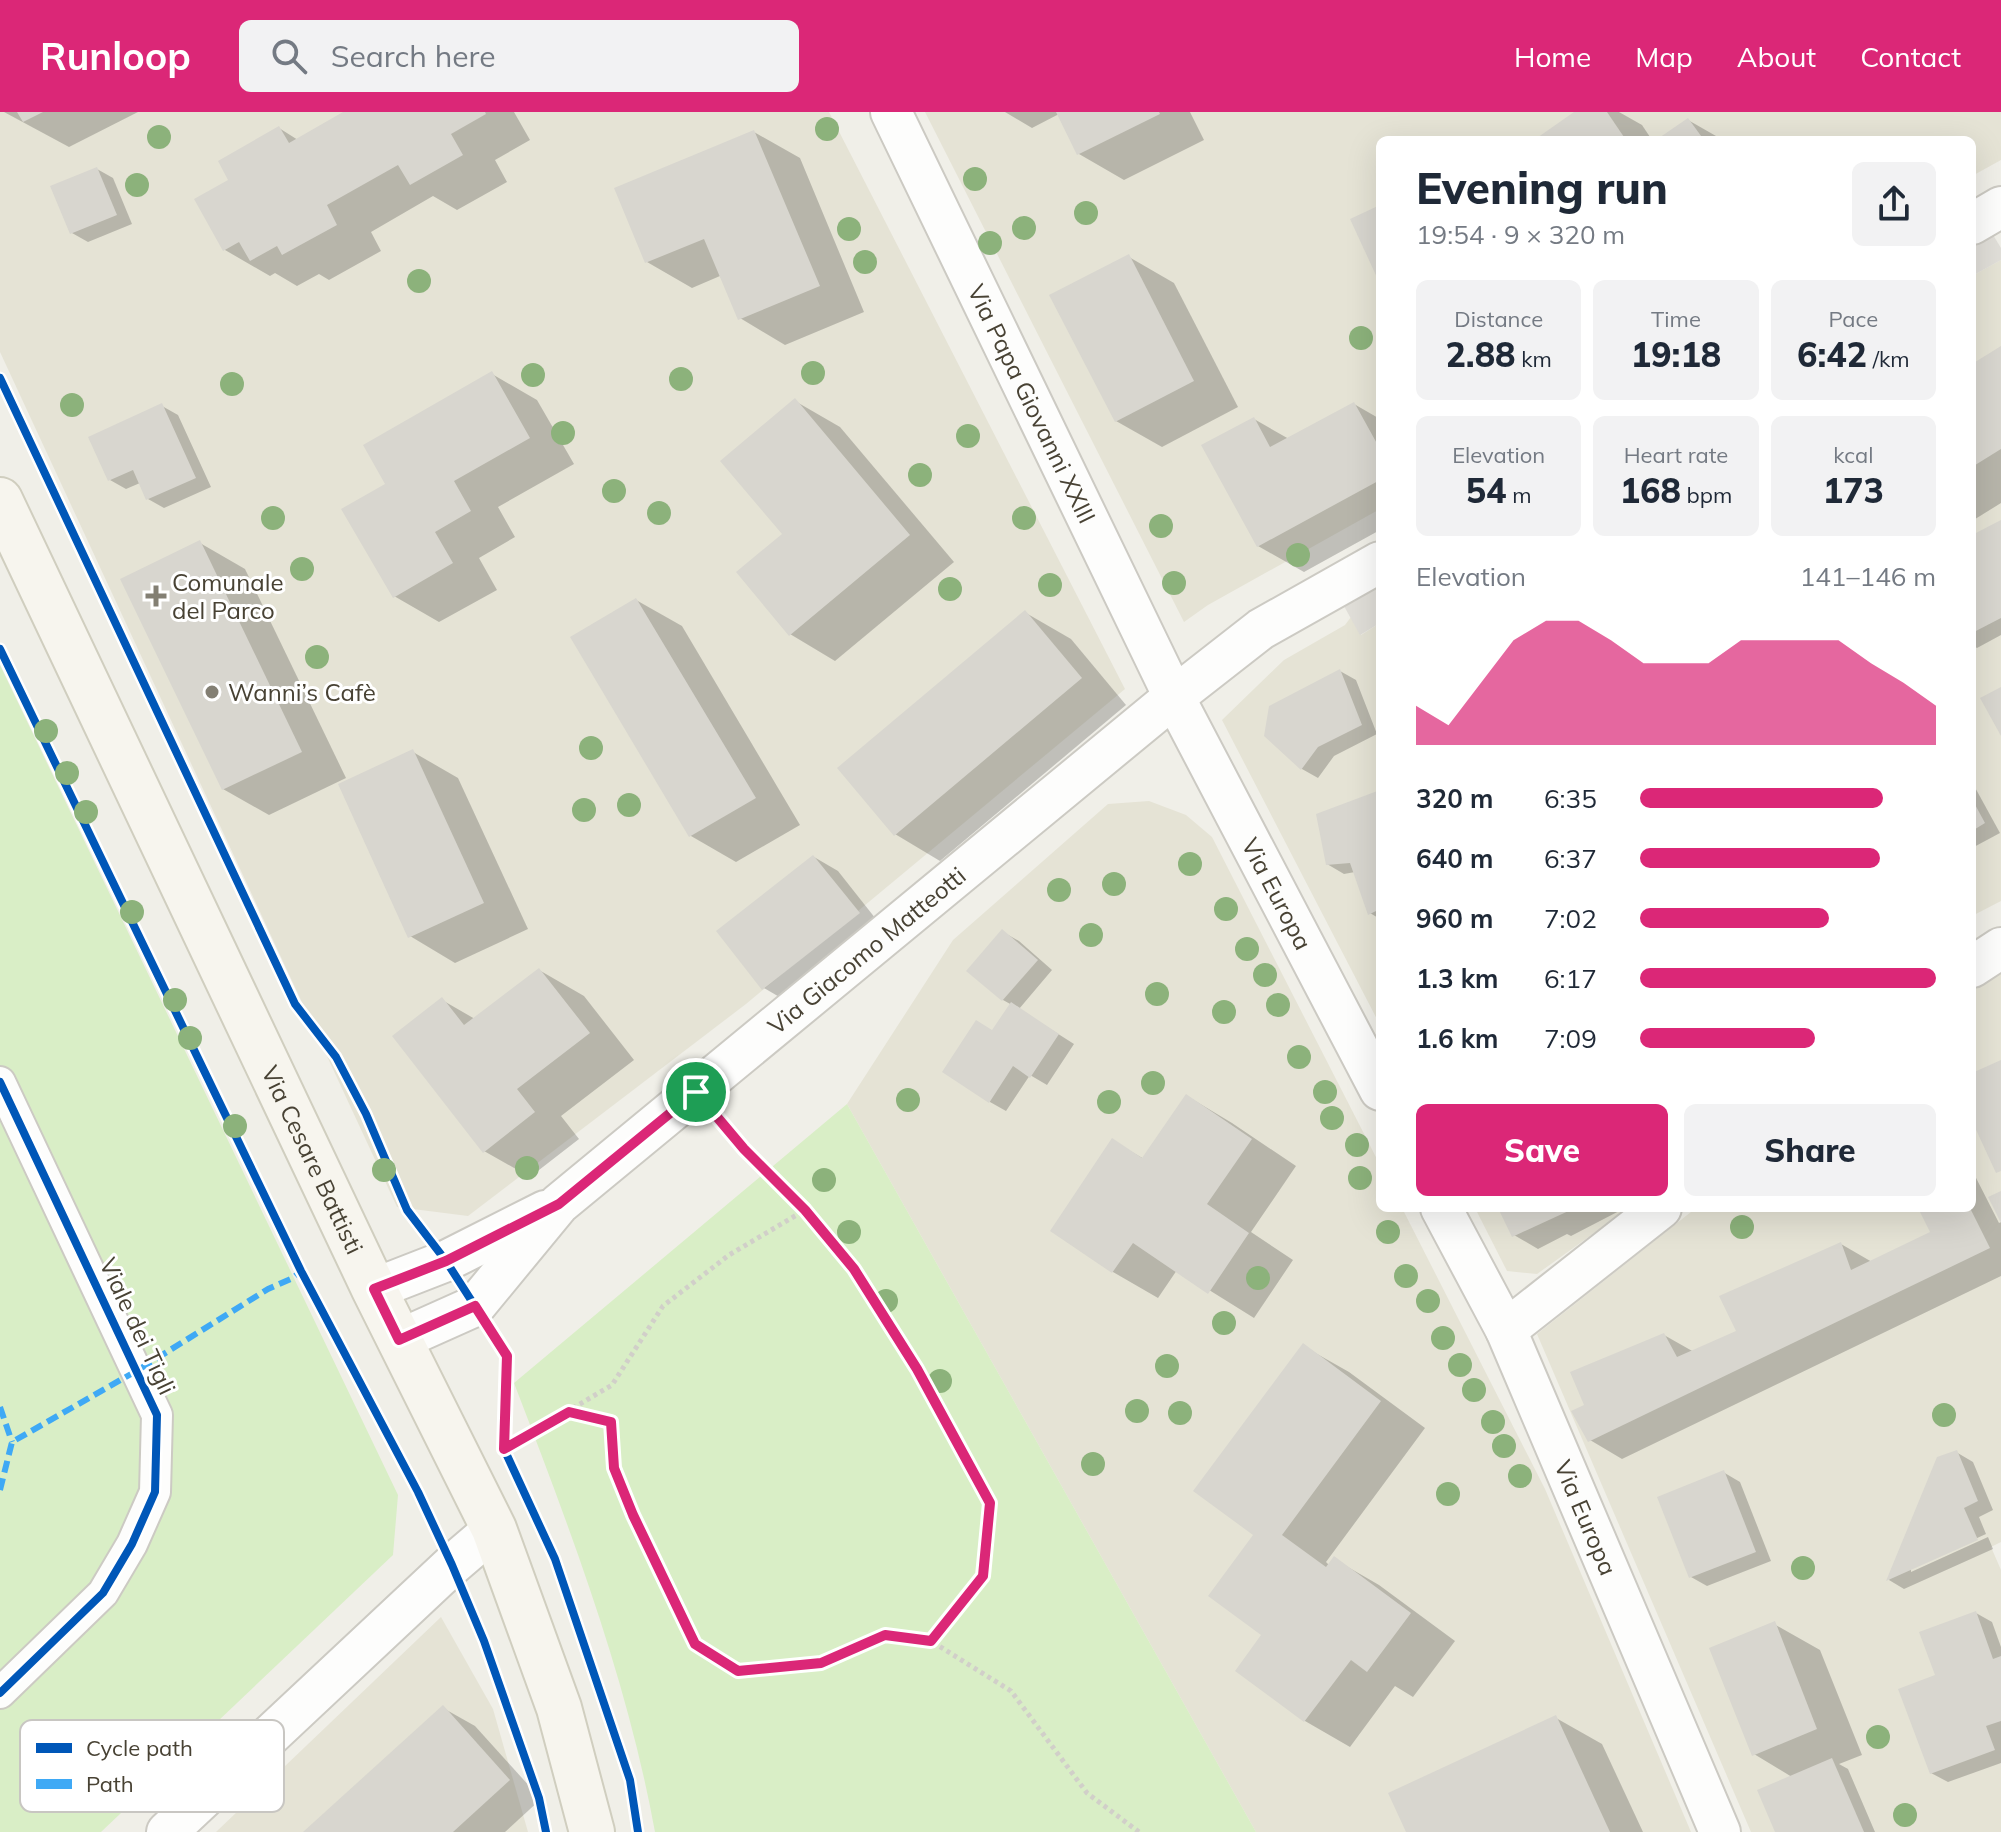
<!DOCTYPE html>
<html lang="en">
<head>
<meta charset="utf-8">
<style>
	body { margin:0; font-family:Mulish,sans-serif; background:#f2f2f3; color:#1f2937; height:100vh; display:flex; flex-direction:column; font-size:30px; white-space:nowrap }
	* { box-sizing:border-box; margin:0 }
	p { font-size:26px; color:#747a83 }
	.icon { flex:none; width:44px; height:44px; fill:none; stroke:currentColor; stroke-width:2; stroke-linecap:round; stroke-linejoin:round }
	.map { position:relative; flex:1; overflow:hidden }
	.side { position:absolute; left:1376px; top:24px; width:600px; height:1076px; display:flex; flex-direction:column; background:#fff; border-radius:12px; box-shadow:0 8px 32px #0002 }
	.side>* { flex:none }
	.pin { position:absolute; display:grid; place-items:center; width:68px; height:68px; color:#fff; margin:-34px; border:4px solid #fff; border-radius:50%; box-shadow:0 2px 8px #0007 }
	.round { display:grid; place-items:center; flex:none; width:84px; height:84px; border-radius:12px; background:#f2f2f3 }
	.overview { display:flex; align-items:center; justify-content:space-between; height:136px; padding:0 40px }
	h1 { font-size:44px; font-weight:800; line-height:60px }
	.figures { display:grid; grid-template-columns:repeat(3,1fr); gap:12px; height:136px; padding:8px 40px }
	.figures div { display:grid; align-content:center; border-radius:12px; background:#f2f2f3; text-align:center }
	.figures b { font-size:34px; font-weight:800 }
	.figures small { font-size:22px; font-weight:400 }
	.figures p { font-size:22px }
	.chart { height:224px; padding:16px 40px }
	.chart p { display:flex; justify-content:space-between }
	.chart svg { width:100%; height:144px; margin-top:8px; fill:#db2777; opacity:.7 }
	.action { display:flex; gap:16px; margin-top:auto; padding:16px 40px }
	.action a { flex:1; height:92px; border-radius:12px; background:#db2777; color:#fff; font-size:32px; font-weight:800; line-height:92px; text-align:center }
	.action a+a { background:#f2f2f3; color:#1f2937 }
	ul { padding:0 40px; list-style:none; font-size:26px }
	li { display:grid; grid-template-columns:128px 96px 1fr; align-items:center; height:60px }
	li i { height:20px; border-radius:10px; background:#db2777 }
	header { display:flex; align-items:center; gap:48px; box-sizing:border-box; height:112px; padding:0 40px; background:#db2777; color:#fff }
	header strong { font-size:38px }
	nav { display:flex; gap:44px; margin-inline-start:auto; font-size:28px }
	.search { width:560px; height:72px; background:#f2f2f3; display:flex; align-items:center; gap:20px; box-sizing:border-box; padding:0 28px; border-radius:12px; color:#747a83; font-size:30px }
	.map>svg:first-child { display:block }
	.residential { fill:#e5e3d5 }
	.green { fill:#d9eec6 }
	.parking { fill:#e0ded8 }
	.shadow { fill:#0003 }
	.building { fill:#d8d6cf }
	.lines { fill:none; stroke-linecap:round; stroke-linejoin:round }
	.pedestrian-casing { stroke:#cccac3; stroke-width:34 }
	.minor-casing { stroke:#cccac3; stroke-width:44 }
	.secondary-casing { stroke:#d0cebf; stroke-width:48 }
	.path { stroke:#d1cfc9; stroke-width:5; stroke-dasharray:4 4; stroke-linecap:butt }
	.pedestrian { stroke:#fdfdfc; stroke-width:30 }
	.minor { stroke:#fdfdfc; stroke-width:40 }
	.secondary { stroke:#f7f5ee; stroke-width:44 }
	.quiet { stroke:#3fa9f5; stroke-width:6; stroke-dasharray:12 6; stroke-linecap:butt }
	.cycleway-casing { stroke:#fff; stroke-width:13 }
	.cycleway { stroke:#0057b8; stroke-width:8 }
	.tree { fill:#8cb27b }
	.route-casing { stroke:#fff; stroke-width:16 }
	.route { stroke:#db2777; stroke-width:10 }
	.poi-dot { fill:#837f73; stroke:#fff; stroke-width:3 }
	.labels { text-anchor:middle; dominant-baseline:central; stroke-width:6; stroke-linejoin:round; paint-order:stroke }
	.street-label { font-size:24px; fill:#484234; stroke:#fff }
	.poi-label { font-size:24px; fill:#484234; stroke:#fff; text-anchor:start }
	.key { fill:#fff; stroke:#c8c6c2; stroke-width:2 }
	.key-label { font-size:22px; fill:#484234 }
</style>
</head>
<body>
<header>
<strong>Runloop</strong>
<div class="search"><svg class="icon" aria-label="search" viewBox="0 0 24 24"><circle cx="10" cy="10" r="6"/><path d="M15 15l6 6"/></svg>Search here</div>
<nav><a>Home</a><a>Map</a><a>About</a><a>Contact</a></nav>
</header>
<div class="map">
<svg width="2001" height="1720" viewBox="0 0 2001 1720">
	<rect width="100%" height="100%" fill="#f0efe8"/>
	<g class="residential">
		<polygon points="0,0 829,0 1125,577 746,892 468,1104 397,1095 0,240"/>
		<polygon points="925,0 2001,0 2001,48 1972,64 1972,28 1380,28 1380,397 1208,493 1184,510"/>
		<polygon points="2001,148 2001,789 1972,804 1972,164"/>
		<polygon points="1351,505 1361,523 1380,511 1380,913 1222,608 1284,548 1345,513"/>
		<polygon points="1149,689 1186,703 1212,725 1380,1053 1380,1096 1402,1096 1545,1377 1691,1720 1256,1720 847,992 953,828 1108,692"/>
		<polygon points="2001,854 2001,1430 1991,1435 2001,1458 2001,1720 1751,1720 1537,1222 1696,1096 1972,1096 1972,877"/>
		<polygon points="1475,1096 1629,1096 1537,1162 1507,1159"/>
		<polygon points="441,1505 493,1597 528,1720 216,1720"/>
	</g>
	<g class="green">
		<polygon points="0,553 398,1383 393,1443 101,1720 0,1720"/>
		<path d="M847 992 1256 1720H655C627 1566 570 1417 514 1271Z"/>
	</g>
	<g class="parking">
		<polygon points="1990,118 2001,136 2001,148 1972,164 1972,128"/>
		<polygon points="1380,473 1380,511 1360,523 1344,494"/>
	</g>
	<g class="shadow">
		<polygon points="4,0 138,0 69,35"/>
		<polygon points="347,0 514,0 530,28 495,48 507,70 457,98 433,84 371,120 381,139 329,168 319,162 297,174 275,161 270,164 225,138 231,69 279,16 298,28"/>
		<polygon points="1005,0 1190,0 1204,28 1124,68 1079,42 1059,2 1032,16"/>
		<polygon points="1578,0 1619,0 1642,13 1652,28 1537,28"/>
		<polygon points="1688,8 1723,28 1660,28"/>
		<polygon points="754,20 800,46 864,200 785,233 740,206 720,164 692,176 647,150"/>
		<polygon points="97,57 113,66 132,112 88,130 72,121"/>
		<polygon points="1129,145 1174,171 1238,295 1162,335 1116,309"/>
		<polygon points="2001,237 2001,391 1972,409 1972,255"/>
		<polygon points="492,262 537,288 574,352 498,395 515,425 479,446 497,478 439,510 394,484"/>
		<polygon points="795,289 840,315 954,450 835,549 790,522 784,422"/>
		<polygon points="1354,292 1380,307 1380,418 1304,460 1258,434 1254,307 1289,327"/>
		<polygon points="162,294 178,303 211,375 164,396 148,387 140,371 126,377 110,368"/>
		<polygon points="2001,410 2001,523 1977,536 1972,533 1972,425"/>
		<polygon points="200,431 245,457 346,666 269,703 223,677"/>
		<polygon points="636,488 682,514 800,713 736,750 691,724"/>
		<polygon points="1026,501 1071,527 1126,593 940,749 895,722"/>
		<polygon points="1340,559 1356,568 1377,622 1334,644 1318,666 1302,657 1266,623"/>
		<polygon points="413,640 458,666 528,817 455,851 410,824"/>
		<polygon points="1972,670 2000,721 1972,736"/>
		<polygon points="1380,680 1380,807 1370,801 1355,760 1344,762 1327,752"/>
		<polygon points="814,745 838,759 883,816 788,890 764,876"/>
		<polygon points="1003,820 1019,829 1052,858 1019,897 1074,932 1047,973 1030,963 1006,999 990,990 993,920 1012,893 1003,888"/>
		<polygon points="539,858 584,884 634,948 561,1004 579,1027 530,1065 484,1039 442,888 475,907"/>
		<polygon points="1187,984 1232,1011 1296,1054 1251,1120 1293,1148 1254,1206 1177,1158 1158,1186 1113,1160 1052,1118 1113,1029 1144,1047"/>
		<polygon points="1972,1058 1999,1111 2001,1110 2001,1164 1622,1347 1590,1328 1587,1294 1664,1223 1694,1240 1739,1220 1841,1132 1872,1150 1933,1121 1921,1096 1972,1096"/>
		<polygon points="1500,1096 1625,1096 1571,1124 1567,1122 1538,1137 1514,1123"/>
		<polygon points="1303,1234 1349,1260 1425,1316 1326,1450 1329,1453 1334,1447 1379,1473 1455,1529 1413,1585 1395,1574 1350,1635 1305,1609 1238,1559 1264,1522 1256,1423"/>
		<polygon points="1956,1340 1973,1350 1993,1398 1979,1405 1986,1422 1911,1456 1911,1460 1988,1425 1993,1437 1904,1477 1889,1468 1938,1347"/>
		<polygon points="1723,1360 1740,1370 1771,1449 1707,1474 1691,1465"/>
		<polygon points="1976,1501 1992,1510 2001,1535 2001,1651 1948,1670 1931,1661 1937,1565"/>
		<polygon points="1774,1512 1820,1538 1862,1643 1839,1652 1848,1657 1875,1720 1777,1720 1792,1665 1754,1642"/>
		<polygon points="443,1596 475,1614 541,1687 505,1720 306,1720"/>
		<polygon points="1556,1606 1602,1632 1643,1720 1409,1720"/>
	</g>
	<g class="building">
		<polygon points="17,0 43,0 23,10"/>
		<polygon points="343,0 485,0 486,2 451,22 463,43 410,73 398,53 327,93 337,113 282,143 277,134 250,149 239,130 223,139 194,87 228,68 218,49 279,14 289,31"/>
		<polygon points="1056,0 1159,0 1160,2 1077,43"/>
		<polygon points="1574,0 1607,0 1626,28 1534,28"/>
		<polygon points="1688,6 1704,28 1656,28"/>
		<polygon points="754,18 820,174 738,208 704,127 645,151 614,76"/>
		<polygon points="97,55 117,103 70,122 50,74"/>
		<polygon points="1380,93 1380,172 1350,107"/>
		<polygon points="1129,142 1194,269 1115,310 1049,183"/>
		<polygon points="2001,234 2001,337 1972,355 1972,252"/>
		<polygon points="492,259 530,326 454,369 471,399 435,420 453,451 393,486 341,397 385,372 363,333"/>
		<polygon points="795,286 910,423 789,524 736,460 782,422 720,349"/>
		<polygon points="1354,290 1380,337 1380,368 1257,435 1201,333 1254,305 1270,335"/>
		<polygon points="162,291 196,366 146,388 133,358 108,369 88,325"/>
		<polygon points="2001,408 2001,506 1972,521 1972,423"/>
		<polygon points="200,428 302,640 222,678 120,467"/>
		<polygon points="636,486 756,686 689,725 570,525"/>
		<polygon points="1025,498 1082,566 894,724 837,656"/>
		<polygon points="1340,557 1362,613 1318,635 1301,658 1264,624 1269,594"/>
		<polygon points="2001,575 2001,624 1980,586"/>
		<polygon points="413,637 484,791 408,826 338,672"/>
		<polygon points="1380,678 1380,797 1368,803 1350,751 1326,753 1316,702"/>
		<polygon points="1972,687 1985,711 1972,719"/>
		<polygon points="813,743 860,801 762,878 716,819"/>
		<polygon points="1002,817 1038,848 1002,889 966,859"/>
		<polygon points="539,856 590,921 517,977 535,1000 483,1041 392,924 442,885 464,913"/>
		<polygon points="1011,890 1059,922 1030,966 1013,954 989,991 942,960 976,908 992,918"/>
		<polygon points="2001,948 2001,1059 1996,1061 1972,1009 1972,961"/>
		<polygon points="1186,982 1252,1027 1207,1092 1249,1121 1208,1182 1133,1131 1112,1161 1050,1119 1112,1026 1142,1046"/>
		<polygon points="2001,1079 2001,1111 1988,1085"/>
		<polygon points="1498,1096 1575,1096 1512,1125"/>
		<polygon points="1918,1096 1970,1096 1990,1136 1588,1330 1571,1299 1584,1293 1570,1260 1664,1221 1677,1245 1736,1219 1719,1184 1841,1130 1851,1158 1930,1120"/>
		<polygon points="1303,1231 1381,1289 1282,1423 1326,1455 1334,1444 1411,1501 1367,1560 1351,1548 1304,1610 1235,1559 1261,1523 1208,1484 1253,1423 1193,1379"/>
		<polygon points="1957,1338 1978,1389 1964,1396 1978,1428 1886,1469 1937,1345"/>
		<polygon points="1724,1358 1756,1440 1689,1466 1657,1385"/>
		<polygon points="1976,1499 1993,1547 2001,1544 2001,1609 1986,1614 1995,1638 1930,1662 1898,1577 1935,1563 1919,1520"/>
		<polygon points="1775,1509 1817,1617 1752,1644 1709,1536"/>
		<polygon points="443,1593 510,1668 453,1720 303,1720"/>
		<polygon points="1556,1603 1610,1720 1406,1720 1388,1681"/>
		<polygon points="1832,1646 1864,1720 1775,1720 1757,1678"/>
	</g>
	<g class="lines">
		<g class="pedestrian-casing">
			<polyline id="pedestrian" points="0,970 157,1303 155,1380 132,1432 103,1481 0,1581"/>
		</g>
		<g class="minor-casing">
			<g id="minor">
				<path id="s1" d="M891 0 1174 585 1380 978"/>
				<polyline points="1972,112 2001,95"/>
				<polyline points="1972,855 2001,836"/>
				<path id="s2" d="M1441 1096 1506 1218 1720 1720"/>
				<polyline points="374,1177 446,1149 545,1099"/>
				<polyline points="1506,1218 1661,1096"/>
				<path id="s3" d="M399 1228 475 1194 559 1092 1174 585 1261 517 1380 450"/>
				<polyline points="167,1720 452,1453 494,1417"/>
			</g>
		</g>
		<g class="secondary-casing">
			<g id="secondary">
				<path id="s4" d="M0 388 374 1177 494 1417 559 1596 592 1720"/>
			</g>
		</g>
		<g class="path">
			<polyline points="721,1009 744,1037 805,1098 854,1157 917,1257 990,1391 983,1464 931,1529"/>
			<polyline points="569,1300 611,1310 614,1356 633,1403 695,1532 738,1559 821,1551 885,1523 931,1529 1011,1579 1087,1681 1139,1720"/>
			<polyline points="504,1337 612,1273 663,1194 729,1143 805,1098"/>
		</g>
		<use href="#pedestrian" class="pedestrian"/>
		<use href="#minor" class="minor"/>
		<use href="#secondary" class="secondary"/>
		<g class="quiet">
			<polyline points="0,1295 12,1330"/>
			<polyline points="0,1378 12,1330 138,1258 268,1177 293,1166 301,1159"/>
		</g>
		<g class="cycleway-casing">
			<g id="cycleway">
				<polyline points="0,266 295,892 336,945 366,1002 407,1098 446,1149 507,1244 504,1337 555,1447 630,1668 638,1720"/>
				<polyline points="0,537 301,1159 418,1380 452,1453 484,1529 539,1686 546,1720"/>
				<polyline points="0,970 157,1303 155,1380 132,1432 103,1481 0,1581"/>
			</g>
		</g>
		<use href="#cycleway" class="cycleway"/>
	</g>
	<g class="tree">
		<circle cx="827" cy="17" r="12"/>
		<circle cx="159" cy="25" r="12"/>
		<circle cx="975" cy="67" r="12"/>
		<circle cx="137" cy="73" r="12"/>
		<circle cx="1086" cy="101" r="12"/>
		<circle cx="1024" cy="116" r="12"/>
		<circle cx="849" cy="117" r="12"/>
		<circle cx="990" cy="131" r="12"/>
		<circle cx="865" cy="150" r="12"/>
		<circle cx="419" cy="169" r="12"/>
		<circle cx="1361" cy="226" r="12"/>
		<circle cx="813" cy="261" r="12"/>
		<circle cx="533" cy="263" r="12"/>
		<circle cx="681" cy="267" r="12"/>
		<circle cx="232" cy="272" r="12"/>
		<circle cx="72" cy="293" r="12"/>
		<circle cx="563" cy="321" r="12"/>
		<circle cx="968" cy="324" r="12"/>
		<circle cx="920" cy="363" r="12"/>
		<circle cx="614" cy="379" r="12"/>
		<circle cx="659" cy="401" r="12"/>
		<circle cx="273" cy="406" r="12"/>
		<circle cx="1024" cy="406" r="12"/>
		<circle cx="1161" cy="414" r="12"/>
		<circle cx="1298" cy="443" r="12"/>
		<circle cx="302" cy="457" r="12"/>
		<circle cx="1174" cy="471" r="12"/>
		<circle cx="1050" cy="473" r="12"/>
		<circle cx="950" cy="477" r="12"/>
		<circle cx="317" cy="545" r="12"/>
		<circle cx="46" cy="619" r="12"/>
		<circle cx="591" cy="636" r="12"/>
		<circle cx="67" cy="661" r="12"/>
		<circle cx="629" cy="693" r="12"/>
		<circle cx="584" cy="698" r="12"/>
		<circle cx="86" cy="700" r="12"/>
		<circle cx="1190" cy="752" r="12"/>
		<circle cx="1114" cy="772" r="12"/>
		<circle cx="1059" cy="778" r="12"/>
		<circle cx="1226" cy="797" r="12"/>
		<circle cx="132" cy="800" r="12"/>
		<circle cx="1091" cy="823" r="12"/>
		<circle cx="1247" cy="837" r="12"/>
		<circle cx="1265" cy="863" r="12"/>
		<circle cx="1157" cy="882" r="12"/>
		<circle cx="175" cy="888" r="12"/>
		<circle cx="1278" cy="893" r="12"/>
		<circle cx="1224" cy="900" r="12"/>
		<circle cx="190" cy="926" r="12"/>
		<circle cx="1299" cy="945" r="12"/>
		<circle cx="1153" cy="971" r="12"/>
		<circle cx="1325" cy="980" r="12"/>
		<circle cx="908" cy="988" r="12"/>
		<circle cx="1109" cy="990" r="12"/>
		<circle cx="1332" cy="1006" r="12"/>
		<circle cx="235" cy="1014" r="12"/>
		<circle cx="1357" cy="1033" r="12"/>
		<circle cx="527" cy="1056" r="12"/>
		<circle cx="384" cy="1058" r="12"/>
		<circle cx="1360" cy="1066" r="12"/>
		<circle cx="824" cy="1068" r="12"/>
		<circle cx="1742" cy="1115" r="12"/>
		<circle cx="849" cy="1120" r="12"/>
		<circle cx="1388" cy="1120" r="12"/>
		<circle cx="1406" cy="1164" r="12"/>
		<circle cx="1258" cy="1166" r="12"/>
		<circle cx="886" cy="1189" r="12"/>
		<circle cx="1428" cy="1189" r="12"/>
		<circle cx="1224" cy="1211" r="12"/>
		<circle cx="1443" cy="1226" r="12"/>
		<circle cx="1460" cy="1253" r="12"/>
		<circle cx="1167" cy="1254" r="12"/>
		<circle cx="940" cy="1269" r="12"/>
		<circle cx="1474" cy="1278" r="12"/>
		<circle cx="1137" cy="1299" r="12"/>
		<circle cx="1180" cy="1301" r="12"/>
		<circle cx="1944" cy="1303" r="12"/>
		<circle cx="1493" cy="1310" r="12"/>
		<circle cx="1504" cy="1334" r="12"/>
		<circle cx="1093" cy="1352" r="12"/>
		<circle cx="1520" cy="1364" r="12"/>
		<circle cx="1448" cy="1382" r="12"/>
		<circle cx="1803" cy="1456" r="12"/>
		<circle cx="1878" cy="1625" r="12"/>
		<circle cx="1905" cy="1703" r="12"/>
	</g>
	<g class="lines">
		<g class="route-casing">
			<polygon id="route" points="696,980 744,1037 805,1098 854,1157 917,1257 990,1391 983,1464 931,1529 885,1523 821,1551 738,1559 695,1532 633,1403 614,1356 611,1310 569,1300 504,1337 507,1244 475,1194 399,1228 374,1177 446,1149 559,1092"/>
		</g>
		<use href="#route" class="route"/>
	</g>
	<g class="poi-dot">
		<path d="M152 472h8v8h8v8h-8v8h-8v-8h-8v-8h8z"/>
		<circle cx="212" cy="580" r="8"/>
	</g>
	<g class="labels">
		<g class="street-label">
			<text stroke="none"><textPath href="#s1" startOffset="324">Via Papa Giovanni XXIII</textPath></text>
			<text stroke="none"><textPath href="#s1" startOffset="872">Via Europa</textPath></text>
			<text stroke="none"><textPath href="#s3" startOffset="614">Via Giacomo Matteotti</textPath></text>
			<text stroke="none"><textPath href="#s4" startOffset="730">Via Cesare Battisti</textPath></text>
			<text transform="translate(138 1214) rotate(65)">Viale dei Tigli</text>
			<text stroke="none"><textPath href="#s2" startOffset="342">Via Europa</textPath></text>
		</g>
		<g class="poi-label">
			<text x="172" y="470">Comunale<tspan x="172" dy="28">del Parco</tspan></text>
			<text x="228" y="580">Wanni’s Cafè</text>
		</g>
	</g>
	<rect x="20" y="1608" width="264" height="92" rx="12" class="key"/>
	<rect x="36" y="1631" width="36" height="10" fill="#0057b8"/>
	<rect x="36" y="1667" width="36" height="10" fill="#3fa9f5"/>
	<g class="key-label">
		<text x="86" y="1644">Cycle path</text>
		<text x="86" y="1680">Path</text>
	</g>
</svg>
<div class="pin" style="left:696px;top:980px;background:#1e9e55"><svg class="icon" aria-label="arrive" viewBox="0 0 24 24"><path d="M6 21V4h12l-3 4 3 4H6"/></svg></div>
<section class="side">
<div class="overview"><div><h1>Evening run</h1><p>19:54 · 9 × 320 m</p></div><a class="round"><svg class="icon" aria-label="share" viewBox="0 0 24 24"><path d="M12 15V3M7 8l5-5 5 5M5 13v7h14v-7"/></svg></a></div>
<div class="figures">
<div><p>Distance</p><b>2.88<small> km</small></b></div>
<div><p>Time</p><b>19:18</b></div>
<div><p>Pace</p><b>6:42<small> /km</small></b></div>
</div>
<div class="figures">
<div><p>Elevation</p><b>54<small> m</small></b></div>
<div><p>Heart rate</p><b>168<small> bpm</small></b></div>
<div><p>kcal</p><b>173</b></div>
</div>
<div class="chart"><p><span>Elevation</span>141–146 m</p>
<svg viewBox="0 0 160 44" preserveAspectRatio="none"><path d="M0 44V32L10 38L20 25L30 12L40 6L50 6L60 12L70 19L80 19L90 19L100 12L110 12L120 12L130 12L140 19L150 25L160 32V44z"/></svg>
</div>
<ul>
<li><b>320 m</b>6:35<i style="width:82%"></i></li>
<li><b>640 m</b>6:37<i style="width:81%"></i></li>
<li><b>960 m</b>7:02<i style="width:64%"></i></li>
<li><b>1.3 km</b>6:17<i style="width:100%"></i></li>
<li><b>1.6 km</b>7:09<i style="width:59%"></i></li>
</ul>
<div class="action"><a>Save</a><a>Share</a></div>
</section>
</div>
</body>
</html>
